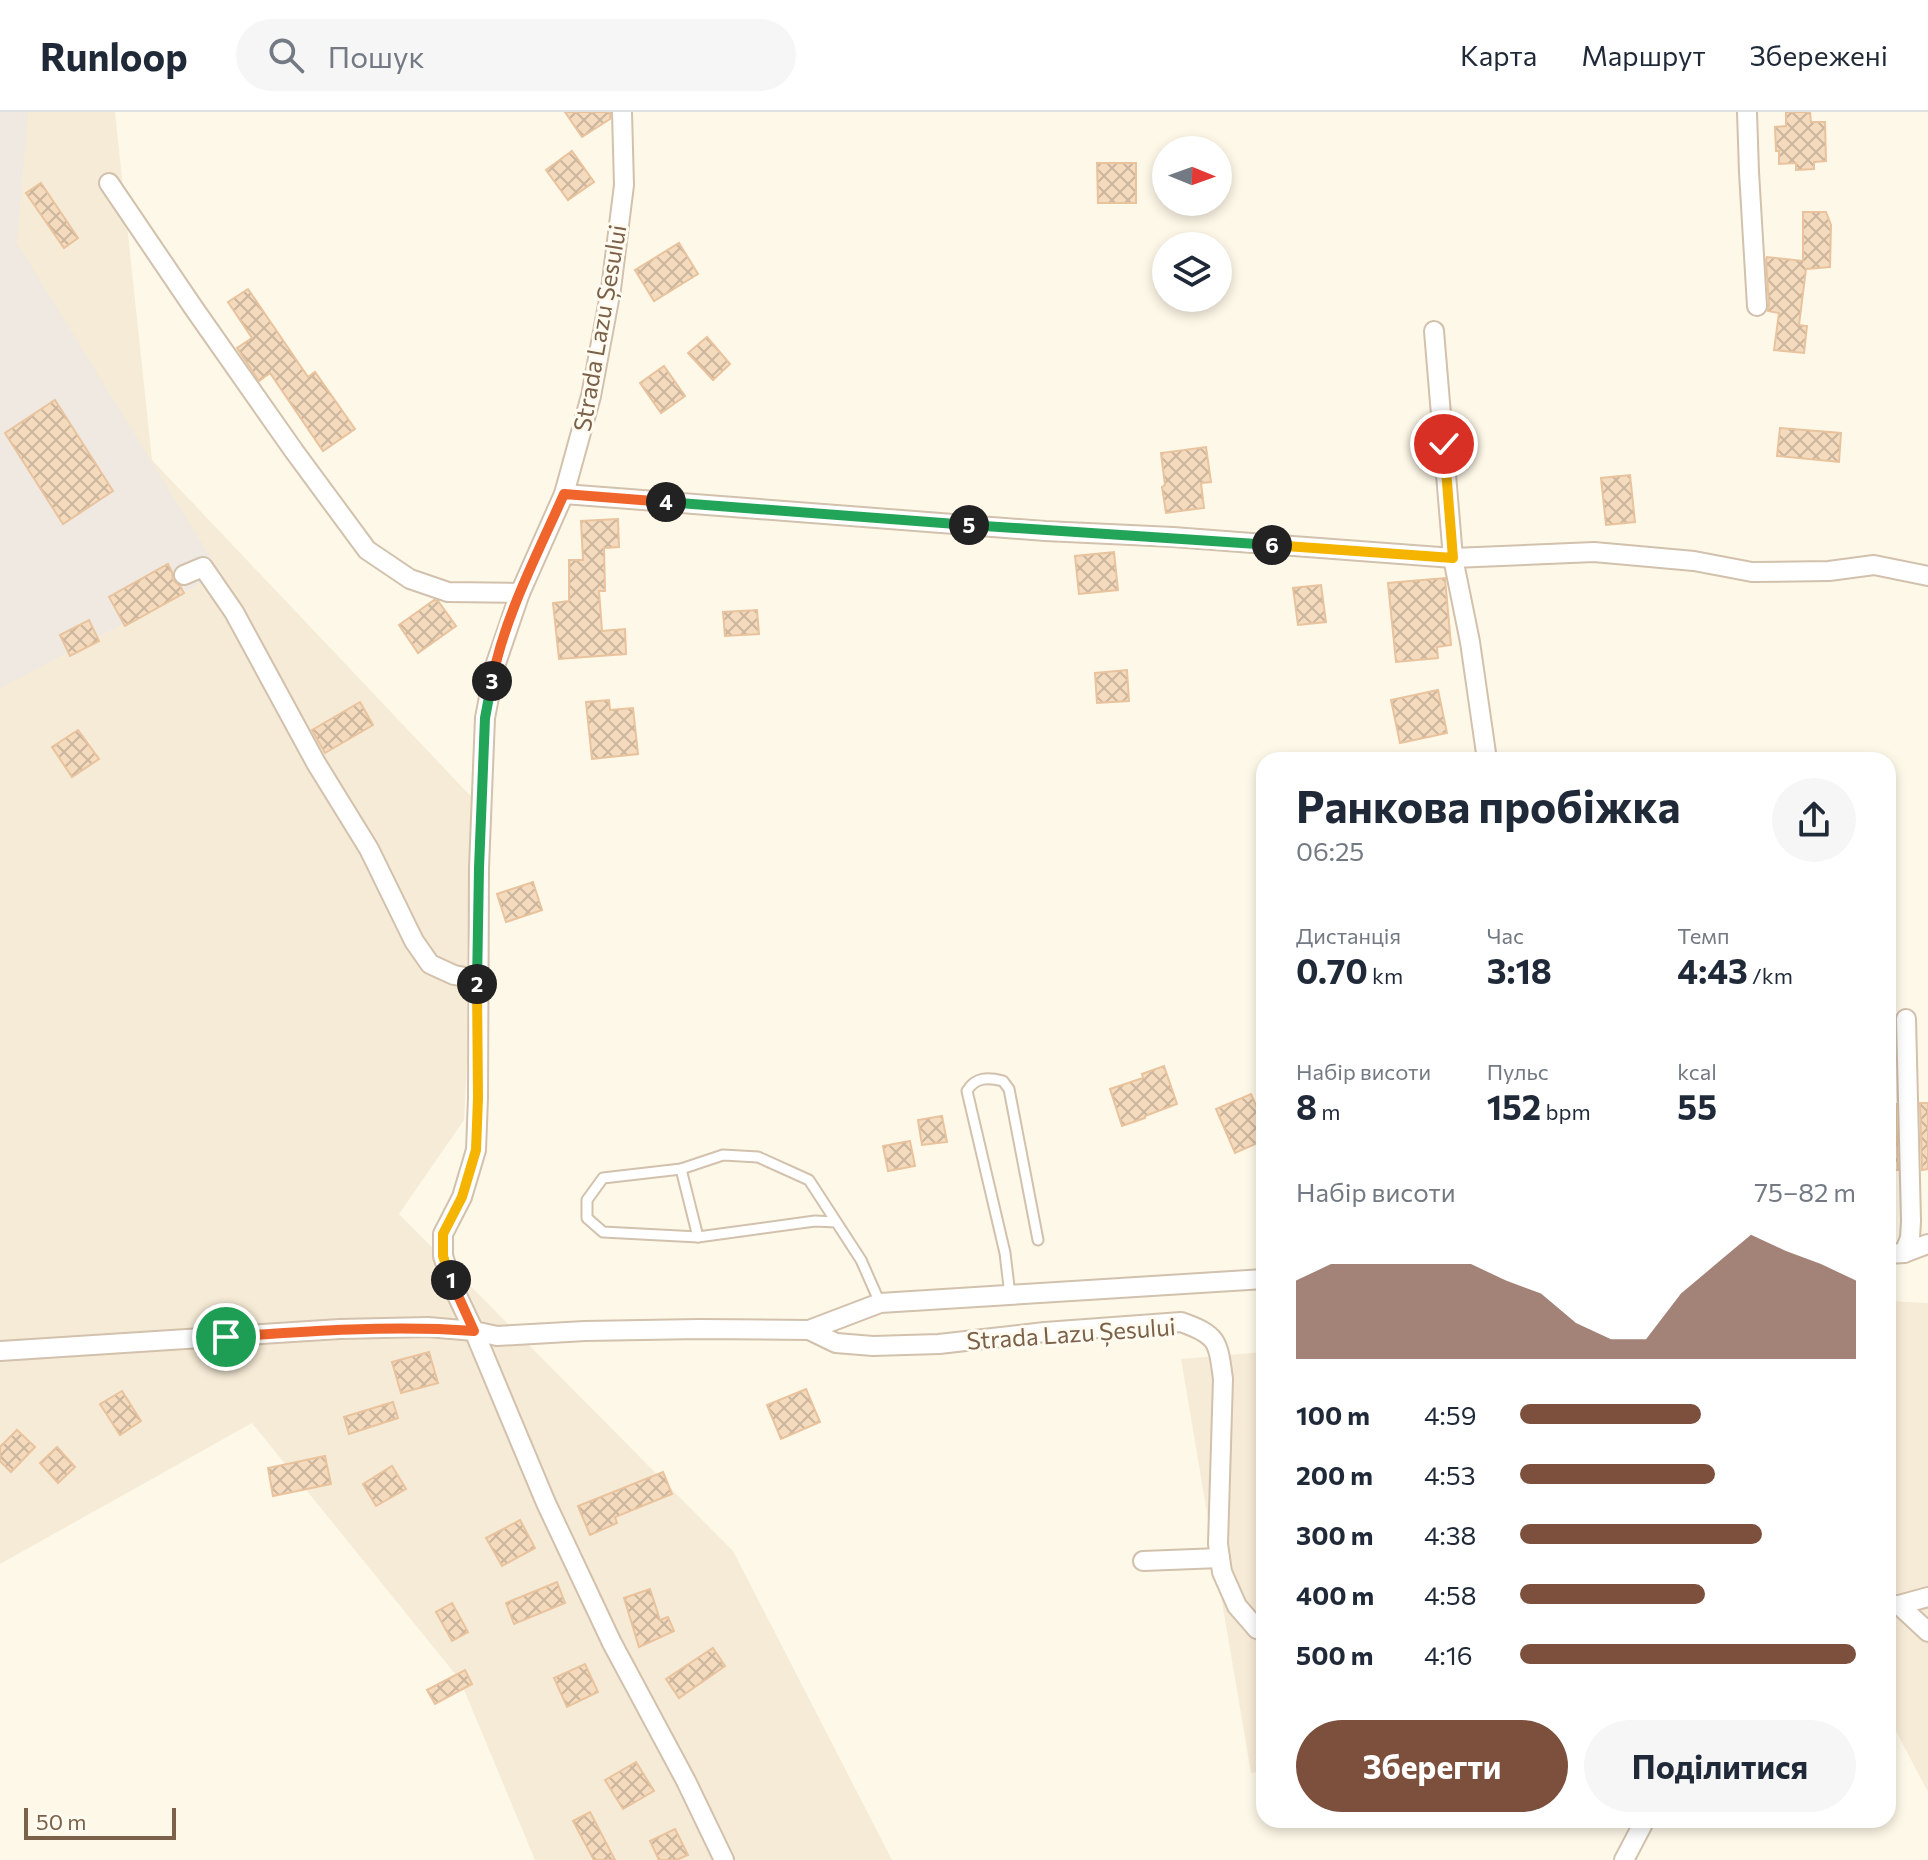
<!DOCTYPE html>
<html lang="uk">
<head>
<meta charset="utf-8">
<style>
	body { margin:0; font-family:Commissioner,sans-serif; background:#f6f6f7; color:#1f2937; height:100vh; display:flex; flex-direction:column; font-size:30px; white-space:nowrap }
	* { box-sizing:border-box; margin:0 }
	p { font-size:26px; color:#747a83 }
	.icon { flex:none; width:44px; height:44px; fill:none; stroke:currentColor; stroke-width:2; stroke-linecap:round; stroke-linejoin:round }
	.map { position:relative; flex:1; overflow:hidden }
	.panel { position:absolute; left:1256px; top:640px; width:640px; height:1076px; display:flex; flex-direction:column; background:#fff; border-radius:24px; box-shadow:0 4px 12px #0003 }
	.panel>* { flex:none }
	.needle { width:52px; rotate:91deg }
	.controls { position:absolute; left:1152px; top:24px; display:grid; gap:16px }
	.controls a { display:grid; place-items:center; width:80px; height:80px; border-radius:50%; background:#fff; box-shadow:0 4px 12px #0003; font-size:40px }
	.scale { position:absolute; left:24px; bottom:20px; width:152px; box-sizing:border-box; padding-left:8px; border:4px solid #7b6149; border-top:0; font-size:22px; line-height:28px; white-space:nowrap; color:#7b6149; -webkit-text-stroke:6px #fffbf0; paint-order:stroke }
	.pin { position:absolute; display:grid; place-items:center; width:68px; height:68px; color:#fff; margin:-34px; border:4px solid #fff; border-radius:50%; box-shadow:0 2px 8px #0007 }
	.km { position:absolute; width:40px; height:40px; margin:-20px; border-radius:50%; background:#222; color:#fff; font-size:22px; line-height:40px; text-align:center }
	.round { display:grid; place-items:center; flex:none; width:84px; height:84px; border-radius:42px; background:#f6f6f7 }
	.summary { display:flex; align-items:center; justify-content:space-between; height:136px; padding:0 40px }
	h1 { font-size:44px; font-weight:700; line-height:60px }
	.stats { display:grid; grid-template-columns:repeat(3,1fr); gap:12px; height:136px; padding:8px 40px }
	.stats div { display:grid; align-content:center }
	.stats b { font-size:34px; font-weight:700 }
	.stats small { font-size:22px; font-weight:400 }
	.stats p { font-size:22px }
	.chart { height:224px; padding:16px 40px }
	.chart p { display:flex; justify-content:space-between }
	.chart svg { width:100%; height:144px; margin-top:8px; fill:#7d503e; opacity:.7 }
	.button { display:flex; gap:16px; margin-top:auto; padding:16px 40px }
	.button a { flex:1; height:92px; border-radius:48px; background:#7d503e; color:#fff; font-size:32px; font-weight:700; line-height:92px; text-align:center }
	.button a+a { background:#f6f6f7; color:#1f2937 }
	ul { padding:0 40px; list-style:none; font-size:26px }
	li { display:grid; grid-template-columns:128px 96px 1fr; align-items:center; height:60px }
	li i { height:20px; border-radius:10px; background:#7d503e }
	header { display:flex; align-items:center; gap:48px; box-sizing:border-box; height:112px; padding:0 40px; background:#fff; border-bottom:2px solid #e0e1e3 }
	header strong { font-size:38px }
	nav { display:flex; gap:44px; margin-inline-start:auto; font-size:28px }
	.search { width:560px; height:72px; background:#f6f6f7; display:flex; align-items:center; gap:20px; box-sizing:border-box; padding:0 28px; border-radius:44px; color:#747a83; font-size:30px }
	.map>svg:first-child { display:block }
	.residential { fill:#f6ebd6 }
	.industrial { fill:#efe9e2 }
	.building { fill:url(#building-cross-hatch); stroke:#e9c39d; stroke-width:2 }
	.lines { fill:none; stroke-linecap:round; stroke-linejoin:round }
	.service-casing { stroke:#d2c1ac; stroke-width:13 }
	.minor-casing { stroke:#d2c1ac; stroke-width:22 }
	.service { stroke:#fff; stroke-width:9 }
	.minor { stroke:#fff; stroke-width:18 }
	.split-1-casing { stroke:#fff; stroke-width:16 }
	.split-2-casing { stroke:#fff; stroke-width:16 }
	.split-3-casing { stroke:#fff; stroke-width:16 }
	.split-4-casing { stroke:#fff; stroke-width:16 }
	.split-5-casing { stroke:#fff; stroke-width:16 }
	.split-6-casing { stroke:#fff; stroke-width:16 }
	.split-7-casing { stroke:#fff; stroke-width:16 }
	.split-1 { stroke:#f0652b; stroke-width:10 }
	.split-2 { stroke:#f5b400; stroke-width:10 }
	.split-3 { stroke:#22a559; stroke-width:10 }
	.split-4 { stroke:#f0652b; stroke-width:10 }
	.split-5 { stroke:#22a559; stroke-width:10 }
	.split-6 { stroke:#22a559; stroke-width:10 }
	.split-7 { stroke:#f5b400; stroke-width:10 }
	.labels { text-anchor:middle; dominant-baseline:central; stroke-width:6; stroke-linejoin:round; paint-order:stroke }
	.street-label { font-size:24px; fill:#7b6149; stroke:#fffbf0 }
</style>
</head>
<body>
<header>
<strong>Runloop</strong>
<div class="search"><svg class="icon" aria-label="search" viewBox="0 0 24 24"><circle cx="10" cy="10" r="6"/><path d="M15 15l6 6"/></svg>Пошук</div>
<nav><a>Карта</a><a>Маршрут</a><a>Збережені</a></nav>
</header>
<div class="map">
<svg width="1928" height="1748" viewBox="0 0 1928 1748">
	<defs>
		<pattern id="building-cross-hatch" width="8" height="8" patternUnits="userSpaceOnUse" patternTransform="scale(2)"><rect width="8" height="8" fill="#f5dbbe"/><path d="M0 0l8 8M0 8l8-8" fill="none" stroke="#cbb59c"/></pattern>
	</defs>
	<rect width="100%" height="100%" fill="#fef8e8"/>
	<g class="residential">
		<polygon points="0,0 115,0 152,348 481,695 464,1008 399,1102 733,1439 892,1748 535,1748 460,1568 252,1311 0,1452"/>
		<polygon points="1888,1189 1928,1191 1928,1680 1888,1604"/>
		<polygon points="1264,1240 1264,1659 1251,1661 1181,1247"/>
	</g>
	<polygon class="industrial" points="0,0 28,0 17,131 220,461 0,576"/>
	<g class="building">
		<polygon points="565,0 610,0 610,7 582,25"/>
		<polygon points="1786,0 1810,0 1811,10 1825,10 1826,49 1814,50 1814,57 1796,58 1796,51 1779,52 1779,39 1776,39 1775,15 1786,14"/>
		<polygon points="572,39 594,70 568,88 546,58"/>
		<polygon points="1097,51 1136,51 1136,91 1098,91"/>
		<polygon points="41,71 78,126 64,136 26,81"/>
		<polygon points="1803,100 1826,100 1831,113 1830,155 1806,157 1799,213 1807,214 1804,241 1774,238 1779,201 1768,199 1769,193 1766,148 1767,145 1803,149"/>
		<polygon points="679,131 698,162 654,189 635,158"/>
		<polygon points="248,177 308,265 315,260 355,317 323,339 270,261 259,269 237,236 252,226 228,190"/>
		<polygon points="707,225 730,252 713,268 688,241"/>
		<polygon points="664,254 685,284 661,301 640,271"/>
		<polygon points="55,288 113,379 63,412 5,321"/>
		<polygon points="1780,316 1841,321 1839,350 1777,344"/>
		<polygon points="1206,335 1211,370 1201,371 1204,396 1166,401 1162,375 1165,373 1161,341"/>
		<polygon points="1630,363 1635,410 1606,413 1601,366"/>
		<polygon points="618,407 619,435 604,436 605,479 599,479 602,519 625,517 626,542 559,547 553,491 569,489 569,448 583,448 581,409"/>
		<polygon points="1114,440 1118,478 1079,482 1075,444"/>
		<polygon points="168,452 172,460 173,468 180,474 184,481 125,514 109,485"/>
		<polygon points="1445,466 1451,533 1437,535 1438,546 1396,550 1388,471"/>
		<polygon points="1321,473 1326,510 1298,513 1293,476"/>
		<polygon points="434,488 438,489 456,514 418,541 399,513"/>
		<polygon points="757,498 759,522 725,524 723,500"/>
		<polygon points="89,508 99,529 70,544 60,523"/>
		<polygon points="1127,558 1129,589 1097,591 1095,561"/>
		<polygon points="1438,578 1447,621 1400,631 1391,588"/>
		<polygon points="609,588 610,598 633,596 638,642 592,647 586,590"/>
		<polygon points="360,590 373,613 325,641 312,618"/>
		<polygon points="78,618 99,647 72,665 52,635"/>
		<polygon points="533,770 542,798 506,810 497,782"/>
		<polygon points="1164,954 1177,992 1145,1004 1145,1006 1122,1014 1110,977 1143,966 1142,962"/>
		<polygon points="1251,982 1264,1012 1264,1028 1235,1041 1216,997"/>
		<polygon points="1920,991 1928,991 1928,1057 1922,1058"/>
		<polygon points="1888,992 1896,992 1898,1058 1888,1058"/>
		<polygon points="942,1004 947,1030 922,1033 918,1008"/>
		<polygon points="910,1029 915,1054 888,1059 883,1034"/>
		<polygon points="429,1240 438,1271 401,1281 392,1250"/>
		<polygon points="806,1277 820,1310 781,1327 767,1293"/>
		<polygon points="122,1279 141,1309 120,1323 100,1292"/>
		<polygon points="393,1290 398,1306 349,1322 344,1305"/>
		<polygon points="17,1318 35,1335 11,1360 0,1349 0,1335"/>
		<polygon points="57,1335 75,1355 58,1371 40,1351"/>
		<polygon points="325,1344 331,1372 273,1384 268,1356"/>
		<polygon points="392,1354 406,1377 376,1394 363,1372"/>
		<polygon points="663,1360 672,1382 615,1405 617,1411 590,1423 578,1394"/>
		<polygon points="520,1408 535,1436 502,1454 486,1426"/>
		<polygon points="557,1470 565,1491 514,1512 506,1491"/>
		<polygon points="650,1477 660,1508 668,1505 674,1519 639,1535 624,1486"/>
		<polygon points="452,1491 468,1520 452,1529 436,1500"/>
		<polygon points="713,1536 725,1554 679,1586 666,1567"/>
		<polygon points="585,1552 598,1580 567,1595 554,1566"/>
		<polygon points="465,1558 472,1572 435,1592 427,1578"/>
		<polygon points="636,1650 654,1679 623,1697 605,1668"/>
		<polygon points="590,1700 615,1748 594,1748 573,1709"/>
		<polygon points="675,1717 688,1743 676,1748 659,1748 650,1729"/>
	</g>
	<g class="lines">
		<g class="service-casing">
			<g id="service">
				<polyline points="681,1057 698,1125"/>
				<polyline points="836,1110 815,1109 698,1125 603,1120 587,1106 587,1088 603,1066 681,1057 723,1043 758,1045 809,1068 861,1148 880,1191"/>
				<path d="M1010 1183 1005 1141 967 979C975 965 988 965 1003 969L1009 977 1038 1128"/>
			</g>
		</g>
		<g class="minor-casing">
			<g id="minor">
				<polyline points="622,0 624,73 611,177 591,284 564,382 520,481 495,554 485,606 479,756 478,986 476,1038 462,1085 443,1122 443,1144 454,1177 474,1219 497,1224 585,1219 699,1217 809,1218 880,1191 1264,1167"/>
				<polyline points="1747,0 1749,60 1757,194"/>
				<polyline points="109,71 193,195 294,339 367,438 410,467 448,480 520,481"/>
				<polyline points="1434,219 1453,446 1594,440 1694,449 1752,460 1829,459 1874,453 1928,464"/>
				<polyline points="564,382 1045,419 1173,425 1453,446 1470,530 1487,648"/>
				<polyline points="184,463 203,455 234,500 316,651 369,737 414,829 430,852 454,863 477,867"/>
				<polyline points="1904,1141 1910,1126 1911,1109 1906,907"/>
				<polyline points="1888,1142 1904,1141 1928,1132"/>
				<path d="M809 1218 836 1231 873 1234 939 1232 1045 1220 1181 1210C1218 1223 1218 1229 1223 1267L1218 1432 1222 1460 1237 1494 1257 1517 1264 1520"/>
				<polyline points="0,1239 340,1217 428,1215 474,1219 546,1391 612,1531 686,1669 724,1748"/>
				<polyline points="1143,1449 1220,1446"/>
				<polyline points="1888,1493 1899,1493 1928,1485"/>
				<polyline points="1899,1493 1928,1520"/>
				<polyline points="1624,1748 1645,1708"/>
			</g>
		</g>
		<use href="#service" class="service"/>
		<use href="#minor" class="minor"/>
	</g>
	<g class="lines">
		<g class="split-1-casing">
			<path id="split-1" d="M226 1225C309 1219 391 1213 474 1219L451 1168"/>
		</g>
		<g class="split-2-casing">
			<polyline id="split-2" points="451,1168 443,1144 443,1122 462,1085 476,1038 478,986 477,872"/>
		</g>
		<g class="split-3-casing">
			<polyline id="split-3" points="477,872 479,756 485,606 492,569"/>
		</g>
		<g class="split-4-casing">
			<path id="split-4" d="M492 569C504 505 538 441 564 382L666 390"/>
		</g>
		<g class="split-5-casing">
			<polyline id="split-5" points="666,390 969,413"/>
		</g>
		<g class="split-6-casing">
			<polyline id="split-6" points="969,413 1272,433"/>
		</g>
		<g class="split-7-casing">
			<polyline id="split-7" points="1272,433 1453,446 1444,332"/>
		</g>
		<use href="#split-1" class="split-1"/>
		<use href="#split-2" class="split-2"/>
		<use href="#split-3" class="split-3"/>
		<use href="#split-4" class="split-4"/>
		<use href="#split-5" class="split-5"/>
		<use href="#split-6" class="split-6"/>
		<use href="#split-7" class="split-7"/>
	</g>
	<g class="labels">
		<g class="street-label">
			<text transform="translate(599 216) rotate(-80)">Strada Lazu Șesului</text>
			<text transform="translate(1071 1221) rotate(-4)">Strada Lazu Șesului</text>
		</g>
	</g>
</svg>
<div class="controls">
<a><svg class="needle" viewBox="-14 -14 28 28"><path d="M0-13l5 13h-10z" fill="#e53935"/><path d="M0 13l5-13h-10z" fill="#747a83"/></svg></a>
<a><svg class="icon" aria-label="layers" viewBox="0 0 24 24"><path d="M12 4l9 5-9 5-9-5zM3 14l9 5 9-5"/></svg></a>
</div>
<div class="scale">50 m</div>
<div class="pin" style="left:226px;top:1225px;background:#1e9e55"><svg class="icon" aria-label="arrive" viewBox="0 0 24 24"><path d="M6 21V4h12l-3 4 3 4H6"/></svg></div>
<div class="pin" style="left:1444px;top:332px;background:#d93025"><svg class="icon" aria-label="check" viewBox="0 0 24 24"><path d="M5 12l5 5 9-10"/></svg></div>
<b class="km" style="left:451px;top:1168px">1</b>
<b class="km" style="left:477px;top:872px">2</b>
<b class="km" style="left:492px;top:569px">3</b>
<b class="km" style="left:666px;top:390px">4</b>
<b class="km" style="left:969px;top:413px">5</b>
<b class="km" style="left:1272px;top:433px">6</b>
<section class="panel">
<div class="summary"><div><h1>Ранкова пробіжка</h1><p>06:25</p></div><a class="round"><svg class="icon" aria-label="share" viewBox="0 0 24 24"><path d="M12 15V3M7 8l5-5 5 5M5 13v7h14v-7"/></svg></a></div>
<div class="stats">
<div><p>Дистанція</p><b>0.70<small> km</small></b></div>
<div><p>Час</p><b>3:18</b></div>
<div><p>Темп</p><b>4:43<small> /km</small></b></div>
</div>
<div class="stats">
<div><p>Набір висоти</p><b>8<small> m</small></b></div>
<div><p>Пульс</p><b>152<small> bpm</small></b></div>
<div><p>kcal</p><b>55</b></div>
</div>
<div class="chart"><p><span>Набір висоти</span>75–82 m</p>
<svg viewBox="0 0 160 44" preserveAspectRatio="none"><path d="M0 44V20L10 15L20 15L30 15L40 15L50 15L60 20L70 24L80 33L90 38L100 38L110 24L120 15L130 6L140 11L150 15L160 20V44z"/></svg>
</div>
<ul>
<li><b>100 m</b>4:59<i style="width:54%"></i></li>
<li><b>200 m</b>4:53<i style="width:58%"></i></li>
<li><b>300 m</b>4:38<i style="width:72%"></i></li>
<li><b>400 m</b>4:58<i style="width:55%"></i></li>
<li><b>500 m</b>4:16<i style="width:100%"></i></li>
</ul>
<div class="button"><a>Зберегти</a><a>Поділитися</a></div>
</section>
</div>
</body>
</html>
